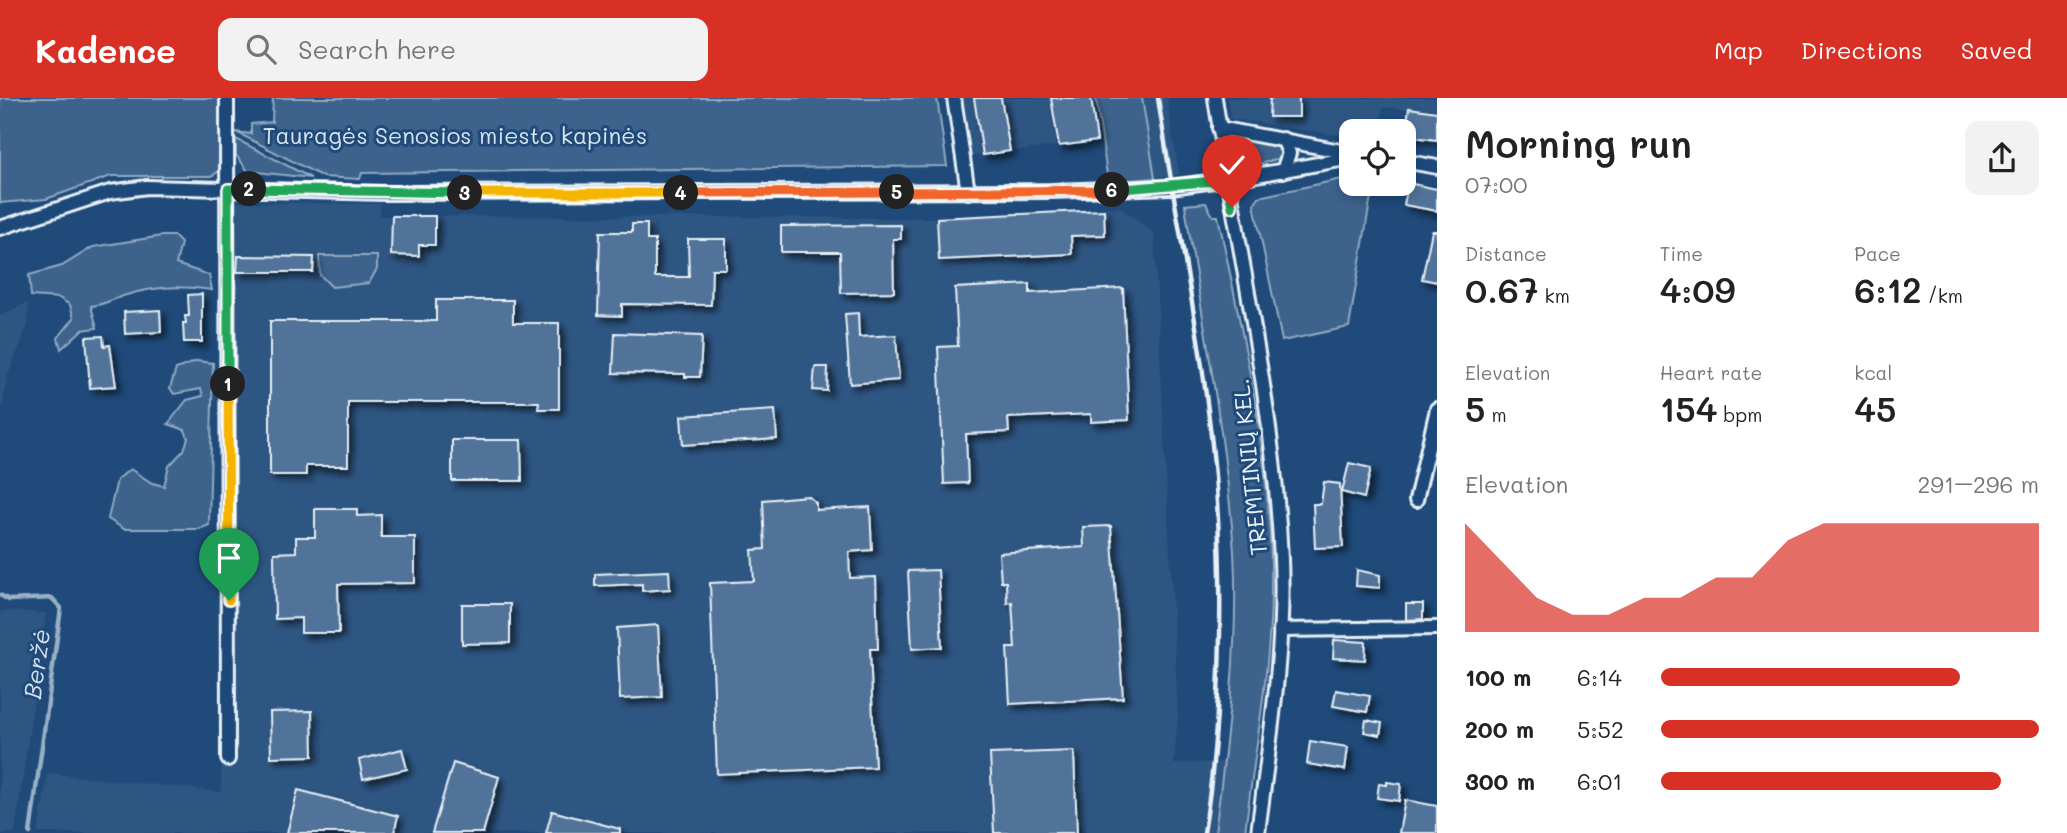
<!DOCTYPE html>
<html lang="en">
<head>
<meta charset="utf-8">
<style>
	body { margin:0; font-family:Mali,sans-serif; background:#f2f2f2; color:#222; height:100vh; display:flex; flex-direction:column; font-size:26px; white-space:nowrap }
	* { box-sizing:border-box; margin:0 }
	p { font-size:23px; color:#767676 }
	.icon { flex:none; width:38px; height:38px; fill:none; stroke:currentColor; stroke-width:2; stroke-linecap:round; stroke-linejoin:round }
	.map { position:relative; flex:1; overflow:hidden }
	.sheet { display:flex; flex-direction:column; background:#fff; width:630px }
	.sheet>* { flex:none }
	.controls { position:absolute; left:1339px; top:21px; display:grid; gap:14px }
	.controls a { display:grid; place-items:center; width:77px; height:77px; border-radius:14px; background:#fff; box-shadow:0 4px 10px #0003; font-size:35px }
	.pin { position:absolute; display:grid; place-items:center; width:60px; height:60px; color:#fff; margin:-72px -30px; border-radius:50% 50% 50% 0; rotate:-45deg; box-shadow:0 0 7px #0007 }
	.pin .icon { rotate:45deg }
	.km { position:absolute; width:35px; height:35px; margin:-18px; border-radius:50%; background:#222; color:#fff; font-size:19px; line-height:35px; text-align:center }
	.round { display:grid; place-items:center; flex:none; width:74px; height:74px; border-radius:14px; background:#f2f2f2 }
	.headline { display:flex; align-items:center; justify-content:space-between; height:119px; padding:0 28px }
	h1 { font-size:38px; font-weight:600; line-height:52px }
	.stats { display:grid; grid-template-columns:repeat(3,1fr); gap:10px; height:119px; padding:7px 28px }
	.stats div { display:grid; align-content:center }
	.stats b { font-size:35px; font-weight:600 }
	.stats small { font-size:19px; font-weight:400 }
	.stats p { font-size:19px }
	.chart { height:196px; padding:14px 28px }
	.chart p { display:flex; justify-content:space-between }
	.chart svg { width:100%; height:126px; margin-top:7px; fill:#d93025; opacity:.7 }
	ul { padding:0 28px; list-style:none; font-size:23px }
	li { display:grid; grid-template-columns:112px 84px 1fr; align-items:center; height:52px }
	li i { height:18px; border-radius:9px; background:#d93025 }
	header { display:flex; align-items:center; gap:42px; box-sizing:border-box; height:98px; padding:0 35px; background:#d93025; color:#fff }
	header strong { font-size:33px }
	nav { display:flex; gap:38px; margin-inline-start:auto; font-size:24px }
	.search { width:490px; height:63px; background:#f2f2f2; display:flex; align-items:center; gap:18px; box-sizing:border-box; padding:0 24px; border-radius:14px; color:#767676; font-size:26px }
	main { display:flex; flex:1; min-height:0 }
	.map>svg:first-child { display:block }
	.built { fill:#2e5683 }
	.green { fill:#3c628c; stroke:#92aac2; stroke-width:2 }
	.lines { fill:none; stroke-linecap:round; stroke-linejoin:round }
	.stream { stroke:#9ab0c7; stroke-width:4.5 }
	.building { fill:#517399; stroke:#e8f1f8; stroke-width:2; filter:url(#shadow) }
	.minor-casing { stroke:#e8f1f8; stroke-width:18 }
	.minor { stroke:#1f4a7a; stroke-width:12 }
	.rail { stroke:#e8f1f8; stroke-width:4.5 }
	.split-1-casing { stroke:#fff; stroke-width:14 }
	.split-2-casing { stroke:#fff; stroke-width:14 }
	.split-3-casing { stroke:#fff; stroke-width:14 }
	.split-4-casing { stroke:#fff; stroke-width:14 }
	.split-5-casing { stroke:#fff; stroke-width:14 }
	.split-6-casing { stroke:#fff; stroke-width:14 }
	.split-7-casing { stroke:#fff; stroke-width:14 }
	.split-1 { stroke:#f5b400; stroke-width:9 }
	.split-2 { stroke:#22a559; stroke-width:9 }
	.split-3 { stroke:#22a559; stroke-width:9 }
	.split-4 { stroke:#f5b400; stroke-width:9 }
	.split-5 { stroke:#f0652b; stroke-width:9 }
	.split-6 { stroke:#f0652b; stroke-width:9 }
	.split-7 { stroke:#22a559; stroke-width:9 }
	.labels { text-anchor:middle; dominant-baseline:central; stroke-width:6; stroke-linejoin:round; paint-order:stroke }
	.park-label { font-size:23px; fill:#d7e3ed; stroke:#1f4a7a }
	.street-label { font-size:23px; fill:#e8f1f8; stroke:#1f4a7a }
	.water-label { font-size:24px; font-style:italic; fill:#d4e1ec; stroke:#1f4a7a }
</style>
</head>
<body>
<header>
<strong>Kadence</strong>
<div class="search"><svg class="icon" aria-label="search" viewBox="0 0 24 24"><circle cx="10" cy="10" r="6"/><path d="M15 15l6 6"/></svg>Search here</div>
<nav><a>Map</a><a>Directions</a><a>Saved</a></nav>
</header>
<main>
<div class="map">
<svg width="1437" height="735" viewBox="0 0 1437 735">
	<defs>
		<filter id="shadow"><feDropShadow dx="4.5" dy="4.5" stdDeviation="3.5" flood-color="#0009"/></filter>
	</defs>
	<rect width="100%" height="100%" fill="#1f4a7a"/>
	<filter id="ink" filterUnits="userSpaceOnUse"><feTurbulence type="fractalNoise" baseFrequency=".0143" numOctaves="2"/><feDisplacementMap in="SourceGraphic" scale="14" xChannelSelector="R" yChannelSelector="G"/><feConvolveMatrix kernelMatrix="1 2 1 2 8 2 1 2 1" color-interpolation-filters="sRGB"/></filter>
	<g filter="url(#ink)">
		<g class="built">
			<polygon points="954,0 1096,0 1100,43 963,59"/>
			<polygon points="1142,0 1167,0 1179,77 1155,80"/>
			<polygon points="1227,0 1437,0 1437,14 1383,9 1380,33 1351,33 1351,39 1231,21"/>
			<polygon points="222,104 380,106 380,118 435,118 937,120 1120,109 1154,135 1178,616 1174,666 1224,664 1215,735 38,735 48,675 221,694"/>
			<polygon points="28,204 28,227 7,280 0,324 0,218"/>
			<polygon points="0,513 46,515 15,735 0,735"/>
		</g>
		<g class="green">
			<polygon points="0,0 220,0 219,73 212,78 111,78 46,101 0,105"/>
			<polygon points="273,0 937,0 947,68 362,75 360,81 323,79 236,34 251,36 251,26 272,24"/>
			<polygon points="1096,0 1142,0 1155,80 1108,84"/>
			<polygon points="236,41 311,80 248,73 236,57"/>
			<polygon points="1232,41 1278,48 1283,56 1281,60 1241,71 1236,66"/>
			<polygon points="1351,79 1351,86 1373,86 1349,229 1282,243 1254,106 1259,99"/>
			<path d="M1206 105 1213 118H1218C1244 243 1274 369 1271 497 1270 576 1254 656 1245 735H1215C1227 643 1239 547 1234 454 1226 338 1202 222 1185 107Z"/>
			<path d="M162 138H174L181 145 176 166 209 177 212 192C181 187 153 188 123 198 111 202 104 207 91 208L97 230 82 232 61 251 58 240 74 220 70 207 59 200 31 198 29 177 62 168 93 149Z"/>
			<polygon points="319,158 377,158 377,171 369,185 332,189 320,177"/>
			<polygon points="197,263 213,265 209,427 199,431 124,431 108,421 117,382 130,371 152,385 164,388 169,368 184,352 188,340 185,332 168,326 187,302 203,298 201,291 174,296 170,290 176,271"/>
		</g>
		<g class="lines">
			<polyline class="stream" points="0,497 9,502 52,500 61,510 30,735"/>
		</g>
		<g class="building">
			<polygon points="974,0 1001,0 1010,53 983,57"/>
			<polygon points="1051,0 1091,0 1097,43 1059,48"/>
			<polygon points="1270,0 1299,0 1299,19 1269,19"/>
			<polygon points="1409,10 1437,14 1437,42 1405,38"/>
			<polygon points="1408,85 1437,91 1437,113 1404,107"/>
			<polygon points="1104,112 1105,137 1071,138 1072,156 939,162 937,120"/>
			<polygon points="392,118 435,118 435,147 419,147 419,158 391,157"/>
			<polygon points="632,126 647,126 647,142 655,142 655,179 689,179 688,141 726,141 726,171 712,171 711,207 622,206 622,218 598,217 600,134 632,134"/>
			<polygon points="901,127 901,141 893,141 894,194 841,195 840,154 781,154 781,128"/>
			<polygon points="1432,133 1437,133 1437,184 1422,181"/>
			<polygon points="238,158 314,159 313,174 237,174"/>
			<polygon points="1030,186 1030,195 1123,190 1129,322 1091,324 1091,316 1008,320 1009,334 966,336 968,385 944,386 938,249 958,248 955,190"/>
			<polygon points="202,196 202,244 184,244 183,225 186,225 185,218 189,218 188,197"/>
			<polygon points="436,202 513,202 513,225 559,225 559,311 538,311 539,304 348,304 348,368 306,368 306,377 270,377 270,223 436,223"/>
			<polygon points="160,212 161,234 125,236 124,214"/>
			<polygon points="858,215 859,239 896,237 899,282 850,286 845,216"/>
			<polygon points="615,235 702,238 700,279 685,279 685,276 613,275"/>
			<polygon points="103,238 104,248 110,247 116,288 90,290 86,239"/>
			<polygon points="815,269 828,269 827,293 813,292"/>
			<polygon points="775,312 777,341 683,347 681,318"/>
			<polygon points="452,342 521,342 522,383 452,383"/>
			<polygon points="1349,365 1371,370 1364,400 1342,394"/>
			<polygon points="1324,384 1340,386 1343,449 1315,450 1313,406 1321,406"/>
			<polygon points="808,398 816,405 816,412 870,409 872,452 849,454 850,480 876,479 878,551 870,551 875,669 717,676 710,485 754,483 752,452 765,451 763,402"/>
			<polygon points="315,411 357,411 357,418 381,417 381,439 415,439 415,485 338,486 339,535 301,535 301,520 275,521 274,455 296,454 296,439 315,439"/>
			<polygon points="1111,428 1123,600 1010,606 1007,550 1015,550 1012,504 1007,505 1006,484 1001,484 999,455 1084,449 1083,429"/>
			<polygon points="938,472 942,549 912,551 908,473"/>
			<polygon points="1357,472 1380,477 1380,490 1356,488"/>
			<polygon points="669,473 670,491 642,493 642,486 595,488 595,476"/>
			<polygon points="462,506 510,506 510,545 462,546"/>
			<polygon points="1406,506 1423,506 1423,521 1406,522"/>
			<polygon points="658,527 662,599 620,601 617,530"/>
			<polygon points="1334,542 1366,544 1365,562 1333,560"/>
			<polygon points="1336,592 1370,598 1367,614 1333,608"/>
			<polygon points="312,613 313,658 271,659 270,614"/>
			<polygon points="1366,622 1382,625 1380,637 1364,634"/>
			<polygon points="1310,643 1348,649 1345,672 1307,666"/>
			<polygon points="402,651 407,671 363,681 359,662"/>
			<polygon points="1074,653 1077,735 994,735 990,656"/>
			<polygon points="453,665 499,679 483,735 432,735"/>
			<polygon points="1387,684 1401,686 1399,703 1377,700 1379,686 1387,687"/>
			<polygon points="298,692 398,718 394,735 287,735"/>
			<polygon points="1405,702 1437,708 1437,735 1399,735"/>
			<polygon points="552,713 620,731 620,735 546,735"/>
		</g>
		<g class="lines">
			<g class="minor-casing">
				<g id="minor">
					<polyline points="227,0 228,661"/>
					<polyline points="954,0 968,94"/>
					<path d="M1215 0C1238 153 1274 306 1281 461 1285 552 1269 645 1258 735"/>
					<polyline points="1219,30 1351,55"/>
					<polyline points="1404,63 1437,69"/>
					<polyline points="1283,73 1289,55 1283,41"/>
					<polyline points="0,130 110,94 147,89 385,95 1051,93 1171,89 1251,78 1351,60"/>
					<polyline points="1416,402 1437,311"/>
					<polyline points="1280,532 1437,530"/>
				</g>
			</g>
			<use href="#minor" class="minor"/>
			<path class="rail" d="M1158 0C1177 130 1206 259 1216 390 1224 496 1221 630 1204 735"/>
		</g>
	</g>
	<g class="lines" filter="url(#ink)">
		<g class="split-1-casing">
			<polyline id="split-1" points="228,286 229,502"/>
		</g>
		<g class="split-2-casing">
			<polyline id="split-2" points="228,286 228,91 249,91"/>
		</g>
		<g class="split-3-casing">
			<polyline id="split-3" points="249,91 465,95"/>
		</g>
		<g class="split-4-casing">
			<polyline id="split-4" points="465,95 681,95"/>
		</g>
		<g class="split-5-casing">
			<polyline id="split-5" points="681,95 897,94"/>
		</g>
		<g class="split-6-casing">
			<polyline id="split-6" points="897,94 1112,92"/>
		</g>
		<g class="split-7-casing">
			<polyline id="split-7" points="1112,92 1227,82 1232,109"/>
		</g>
		<use href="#split-1" class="split-1"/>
		<use href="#split-2" class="split-2"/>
		<use href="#split-3" class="split-3"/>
		<use href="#split-4" class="split-4"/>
		<use href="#split-5" class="split-5"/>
		<use href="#split-6" class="split-6"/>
		<use href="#split-7" class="split-7"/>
	</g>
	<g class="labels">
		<g class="park-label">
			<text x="455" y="37">Tauragės Senosios miesto kapinės</text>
		</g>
		<g class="street-label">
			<text transform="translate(1249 369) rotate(-96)">TREMTINIŲ KEL.</text>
		</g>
		<g class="water-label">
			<text transform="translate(36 566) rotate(-82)">Beržė</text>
		</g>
	</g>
</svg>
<div class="controls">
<a><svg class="icon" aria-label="locate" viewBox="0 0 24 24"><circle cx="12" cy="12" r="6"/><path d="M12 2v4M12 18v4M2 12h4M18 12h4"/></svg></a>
</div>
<div class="pin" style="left:229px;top:502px;background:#1e9e55"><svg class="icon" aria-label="arrive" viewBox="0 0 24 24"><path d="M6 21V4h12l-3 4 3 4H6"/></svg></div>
<div class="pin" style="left:1232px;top:109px;background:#d93025"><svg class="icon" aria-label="check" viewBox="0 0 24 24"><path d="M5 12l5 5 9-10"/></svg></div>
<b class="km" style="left:228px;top:286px">1</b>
<b class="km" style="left:249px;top:91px">2</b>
<b class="km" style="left:465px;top:95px">3</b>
<b class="km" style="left:681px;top:95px">4</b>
<b class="km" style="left:897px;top:94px">5</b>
<b class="km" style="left:1112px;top:92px">6</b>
</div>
<section class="sheet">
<div class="headline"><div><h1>Morning run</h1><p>07:00</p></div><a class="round"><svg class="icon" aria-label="share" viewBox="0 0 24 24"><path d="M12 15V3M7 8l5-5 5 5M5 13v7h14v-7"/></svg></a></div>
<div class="stats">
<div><p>Distance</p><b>0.67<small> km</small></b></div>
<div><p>Time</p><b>4:09</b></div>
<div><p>Pace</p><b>6:12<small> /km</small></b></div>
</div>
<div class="stats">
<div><p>Elevation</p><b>5<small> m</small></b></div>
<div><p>Heart rate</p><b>154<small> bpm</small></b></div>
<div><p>kcal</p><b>45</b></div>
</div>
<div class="chart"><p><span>Elevation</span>291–296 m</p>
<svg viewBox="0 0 160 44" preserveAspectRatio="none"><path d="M0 44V6L10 19L20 32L30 38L40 38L50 32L60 32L70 25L80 25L90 12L100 6L110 6L120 6L130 6L140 6L150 6L160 6V44z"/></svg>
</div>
<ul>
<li><b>100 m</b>6:14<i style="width:79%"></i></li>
<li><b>200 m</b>5:52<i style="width:100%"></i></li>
<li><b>300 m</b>6:01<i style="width:90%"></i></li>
</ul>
</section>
</main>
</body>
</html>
